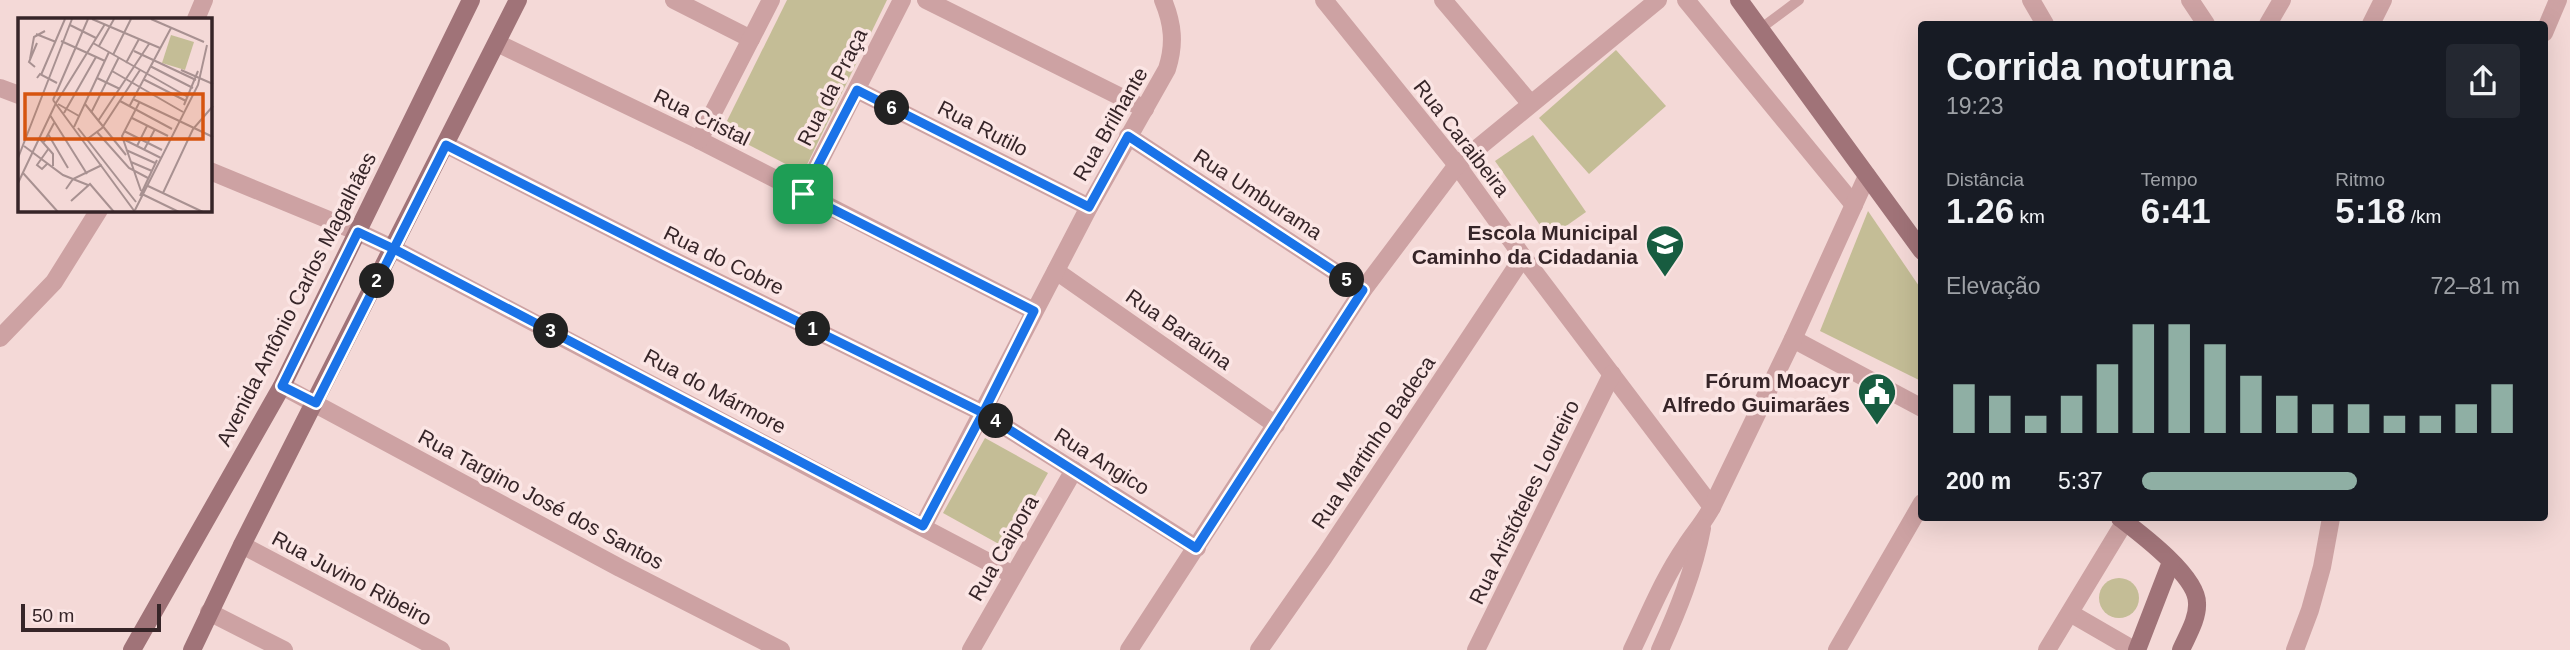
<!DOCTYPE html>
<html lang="pt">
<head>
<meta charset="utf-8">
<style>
	body { margin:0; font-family:Arial,sans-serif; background:#242831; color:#f1f3f6; height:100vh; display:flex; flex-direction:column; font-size:26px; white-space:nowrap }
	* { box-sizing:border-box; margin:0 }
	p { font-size:23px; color:#9ea1a6 }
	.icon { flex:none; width:38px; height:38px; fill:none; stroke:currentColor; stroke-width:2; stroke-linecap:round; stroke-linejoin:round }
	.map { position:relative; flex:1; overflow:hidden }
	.panel { position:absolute; left:1918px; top:21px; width:630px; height:500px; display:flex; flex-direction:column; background:#171b24; border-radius:7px; box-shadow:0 7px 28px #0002 }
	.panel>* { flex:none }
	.scale { position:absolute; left:21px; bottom:18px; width:140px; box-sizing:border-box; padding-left:7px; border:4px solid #362528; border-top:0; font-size:19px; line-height:24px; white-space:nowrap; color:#362528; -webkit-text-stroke:5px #fbe5e4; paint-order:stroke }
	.pin { position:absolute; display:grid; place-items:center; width:60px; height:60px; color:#fff; margin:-30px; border-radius:14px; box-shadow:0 4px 10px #0006 }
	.km { position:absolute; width:35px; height:35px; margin:-18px; border-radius:50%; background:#222; color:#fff; font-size:19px; line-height:35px; text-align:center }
	.round { display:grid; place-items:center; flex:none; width:74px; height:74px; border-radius:7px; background:#242831 }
	.summary { display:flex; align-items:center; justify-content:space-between; height:119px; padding:0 28px }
	h1 { font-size:38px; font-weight:800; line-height:52px }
	.metrics { display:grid; grid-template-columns:repeat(3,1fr); gap:10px; height:119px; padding:7px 28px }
	.metrics div { display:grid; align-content:center }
	.metrics b { font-size:35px; font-weight:800 }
	.metrics small { font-size:19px; font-weight:400 }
	.metrics p { font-size:19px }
	.chart { height:196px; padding:14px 28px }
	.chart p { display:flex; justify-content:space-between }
	.chart svg { width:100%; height:126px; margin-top:7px; stroke:#8fafa4; stroke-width:6 }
	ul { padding:0 28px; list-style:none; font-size:23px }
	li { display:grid; grid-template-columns:112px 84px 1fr; align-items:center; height:52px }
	li i { height:18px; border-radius:9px; background:#8fafa4 }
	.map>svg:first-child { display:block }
	.green { fill:#c4bd96 }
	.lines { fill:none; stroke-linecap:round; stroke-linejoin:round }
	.lane { stroke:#cda2a3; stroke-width:10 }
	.street { stroke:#cda2a3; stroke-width:18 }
	.secondary { stroke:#a07378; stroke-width:18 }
	.route-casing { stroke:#fff; stroke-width:14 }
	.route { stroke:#1a73e8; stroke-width:9 }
	.labels { text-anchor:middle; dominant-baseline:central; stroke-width:7; stroke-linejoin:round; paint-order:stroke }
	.street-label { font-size:21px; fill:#362528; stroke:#fbe5e4 }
	.poi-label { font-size:21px; font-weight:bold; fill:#362528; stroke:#fbe5e4; text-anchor:end }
	.inset-road { fill:none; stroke:#a89191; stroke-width:2 }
	.view { fill:#d6540f; fill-opacity:0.15; stroke:#d6540f; stroke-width:3.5 }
	.inset-edge { fill:none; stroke:#362528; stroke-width:3.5 }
</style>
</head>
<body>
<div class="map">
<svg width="2570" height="650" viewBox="0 0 2570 650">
	<rect width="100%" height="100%" fill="#f4d9d7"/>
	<g class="green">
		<polygon points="787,0 887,0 803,173 722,131"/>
		<polygon points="1616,50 1666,106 1589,174 1539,118"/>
		<polygon points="1533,135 1586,212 1549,238 1495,161"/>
		<polygon points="1868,211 1921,289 1921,381 1820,331"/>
		<polygon points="985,438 1048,473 1006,548 943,513"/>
		<circle cx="2119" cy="598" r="20"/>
	</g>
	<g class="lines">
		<polyline class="lane" points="1760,29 1799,0"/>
		<g class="street">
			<polyline points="674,0 751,39"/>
			<polyline points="926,0 1145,109"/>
			<polyline points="1324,0 1457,165 1523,257 1712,507"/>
			<polyline points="1443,0 1530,103"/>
			<polyline points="1686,0 1854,205"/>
			<polyline points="2031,0 2045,24"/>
			<polyline points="2190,0 2206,24"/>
			<polyline points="196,19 204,0"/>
			<polyline points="2268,24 2282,0"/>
			<polyline points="2371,24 2383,0"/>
			<polyline points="2544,33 2558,0"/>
			<polyline points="497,43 699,140 1034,311"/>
			<polyline points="0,88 19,95"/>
			<polyline points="857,90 1089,207"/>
			<polyline points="1128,136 1363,290"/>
			<polyline points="699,140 771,0"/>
			<polyline points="447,145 667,257 983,413 1197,548"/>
			<polyline points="210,171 358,232 394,249 1013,575"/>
			<polyline points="803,194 902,0"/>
			<polyline points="1056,271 1276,425"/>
			<polyline points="0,338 54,282 99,210"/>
			<polyline points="1793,339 1922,408"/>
			<polyline points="282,386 620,568 781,650"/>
			<path d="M923 526 1089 207 1167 69C1175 44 1173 24 1163 0"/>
			<polyline points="242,545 441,650"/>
			<polyline points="209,612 284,650"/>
			<polyline points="2070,613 2134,650"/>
			<polyline points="971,650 1074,470"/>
			<polyline points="1129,650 1363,290 1457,165 1658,0"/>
			<polyline points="1259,650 1324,557 1523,257"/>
			<polyline points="1476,650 1612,374"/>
			<path d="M1632 650C1649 615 1663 579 1685 547 1694 533 1704 522 1712 507L1793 339 1867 176"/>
			<path d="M1660 650C1678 610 1694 571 1702 528"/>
			<polyline points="1837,650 1922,503"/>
			<polyline points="2047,650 2127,518"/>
			<polyline points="2295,650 2310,610 2322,567 2331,518"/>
		</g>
		<g class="secondary">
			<polyline points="1739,0 1922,251"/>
			<path d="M2120 518C2141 534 2197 576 2197 603 2198 619 2187 636 2181 650"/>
			<polyline points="132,650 282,386 471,0"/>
			<polyline points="192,650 242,545 518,0"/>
			<polyline points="2137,650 2171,562"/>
		</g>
	</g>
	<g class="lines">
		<g class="route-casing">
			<polyline id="route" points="803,194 1034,311 983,413 667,257 446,145 316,403 282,386 358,232 394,249 923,526 983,413 1196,548 1363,290 1128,136 1089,207 857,90 803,194"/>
		</g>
		<use href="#route" class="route"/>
	</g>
	<defs>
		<g id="school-pin" transform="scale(2.0125)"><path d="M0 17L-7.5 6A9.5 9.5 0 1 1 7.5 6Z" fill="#175c40" stroke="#fbe5e4"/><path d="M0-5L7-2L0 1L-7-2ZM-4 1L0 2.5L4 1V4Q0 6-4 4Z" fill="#fff"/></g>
		<g id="civic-pin" transform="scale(2.0125)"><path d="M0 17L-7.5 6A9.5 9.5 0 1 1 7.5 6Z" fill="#175c40" stroke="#fbe5e4"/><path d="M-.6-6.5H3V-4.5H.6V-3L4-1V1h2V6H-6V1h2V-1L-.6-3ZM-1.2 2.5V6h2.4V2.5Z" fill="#fff"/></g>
	</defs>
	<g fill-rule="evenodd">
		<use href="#school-pin" x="1665" y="244"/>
		<use href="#civic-pin" x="1877" y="392"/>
	</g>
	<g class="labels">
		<g class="street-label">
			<text transform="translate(832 87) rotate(-63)">Rua da Praça</text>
			<text transform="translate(702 117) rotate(26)">Rua Cristal</text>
			<text transform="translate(1110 124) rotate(-60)">Rua Brilhante</text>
			<text transform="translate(983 128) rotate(27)">Rua Rutilo</text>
			<text transform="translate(1462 138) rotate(52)">Rua Caraibeira</text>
			<text transform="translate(1258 194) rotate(33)">Rua Umburama</text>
			<text transform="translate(724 260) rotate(26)">Rua do Cobre</text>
			<text transform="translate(296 299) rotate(-63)">Avenida Antônio Carlos Magalhães</text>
			<text transform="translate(1179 329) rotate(35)">Rua Baraúna</text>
			<text transform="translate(715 391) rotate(28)">Rua do Mármore</text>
			<text transform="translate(1373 442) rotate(-56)">Rua Martinho Badeca</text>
			<text transform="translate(1102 461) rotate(32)">Rua Angico</text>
			<text transform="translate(541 499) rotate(28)">Rua Targino José dos Santos</text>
			<text transform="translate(1524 502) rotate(-64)">Rua Aristóteles Loureiro</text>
			<text transform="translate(1003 548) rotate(-60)">Rua Caipora</text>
			<text transform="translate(352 578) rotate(28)">Rua Juvino Ribeiro</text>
		</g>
		<g class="poi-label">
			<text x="1638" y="232">Escola Municipal<tspan x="1638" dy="24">Caminho da Cidadania</tspan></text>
			<text x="1850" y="380">Fórum Moacyr<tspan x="1850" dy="24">Alfredo Guimarães</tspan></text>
		</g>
	</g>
	<g transform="translate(18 18)">
		<rect width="194" height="194" fill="#f4d9d7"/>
		<path d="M153 17 176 24 167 52 144 45Z" fill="#c4bd96"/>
		<path class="inset-road" d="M74 1 142 30M133 1 186 24M52 7 78 20M18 16 38 24M43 23 87 43M75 25 170 79M81 28 96 1M116 33 178 62M95 37 113 1M12 41 16 19 27 13M108 45 121 21M132 48 175 70M17 49 11 44 19 25M163 52 195 66M94 53 165 94M23 57 47 1M19 60 22 56 39 65M79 60 102 71M125 61 168 83M115 81 195 119M35 82 117 194M35 82 70 1M102 83 154 111M121 85 104 118 123 173M40 86 61 98M67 86 108 137M166 87 180 53M111 89 153 10M46 95 78 39M73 95 101 39M32 97 69 156M114 100 150 118M80 103 131 26M56 109 91 34M60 110 118 184M106 113 144 132M79 114 111 150 130 160M30 116 50 150M21 120 35 136V148M105 121 143 140M68 122 84 110 122 52M26 124 36 105M6 128 45 157 70 167M119 128 129 108M108 132 137 145M126 132 137 111M0 140 54 1M113 144 134 153M30 145 24 151 19 147 31 130M5 155 40 194M0 165 38 85 87 6M130 168 185 194M48 171 55 161 84 147M145 175 175 111 195 88M124 176 161 194M122 178 139 142M53 183 72 166 96 194M117 192 180 67 189 27"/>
		<path class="view" d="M7 76H185V121H7Z"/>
		<rect width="194" height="194" class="inset-edge"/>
	</g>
</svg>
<div class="scale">50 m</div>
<div class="pin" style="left:803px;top:194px;background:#1e9e55"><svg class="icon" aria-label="arrive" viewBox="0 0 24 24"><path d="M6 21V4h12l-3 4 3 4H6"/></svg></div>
<b class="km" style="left:813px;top:329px">1</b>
<b class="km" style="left:377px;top:281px">2</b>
<b class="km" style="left:551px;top:331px">3</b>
<b class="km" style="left:996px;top:421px">4</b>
<b class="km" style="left:1347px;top:280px">5</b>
<b class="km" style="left:892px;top:108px">6</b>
<section class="panel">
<div class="summary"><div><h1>Corrida noturna</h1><p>19:23</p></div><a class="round"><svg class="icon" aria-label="share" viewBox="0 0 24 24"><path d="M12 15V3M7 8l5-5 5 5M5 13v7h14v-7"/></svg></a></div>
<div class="metrics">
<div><p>Distância</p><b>1.26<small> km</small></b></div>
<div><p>Tempo</p><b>6:41</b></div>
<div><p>Ritmo</p><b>5:18<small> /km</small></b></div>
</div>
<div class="chart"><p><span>Elevação</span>72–81 m</p>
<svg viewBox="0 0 160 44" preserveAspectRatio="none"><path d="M5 44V27M15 44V31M25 44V38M35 44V31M45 44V20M55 44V6M65 44V6M75 44V13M85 44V24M95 44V31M105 44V34M115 44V34M125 44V38M135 44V38M145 44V34M155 44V27"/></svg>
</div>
<ul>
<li><b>200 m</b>5:37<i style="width:57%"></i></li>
</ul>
</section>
</div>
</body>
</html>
